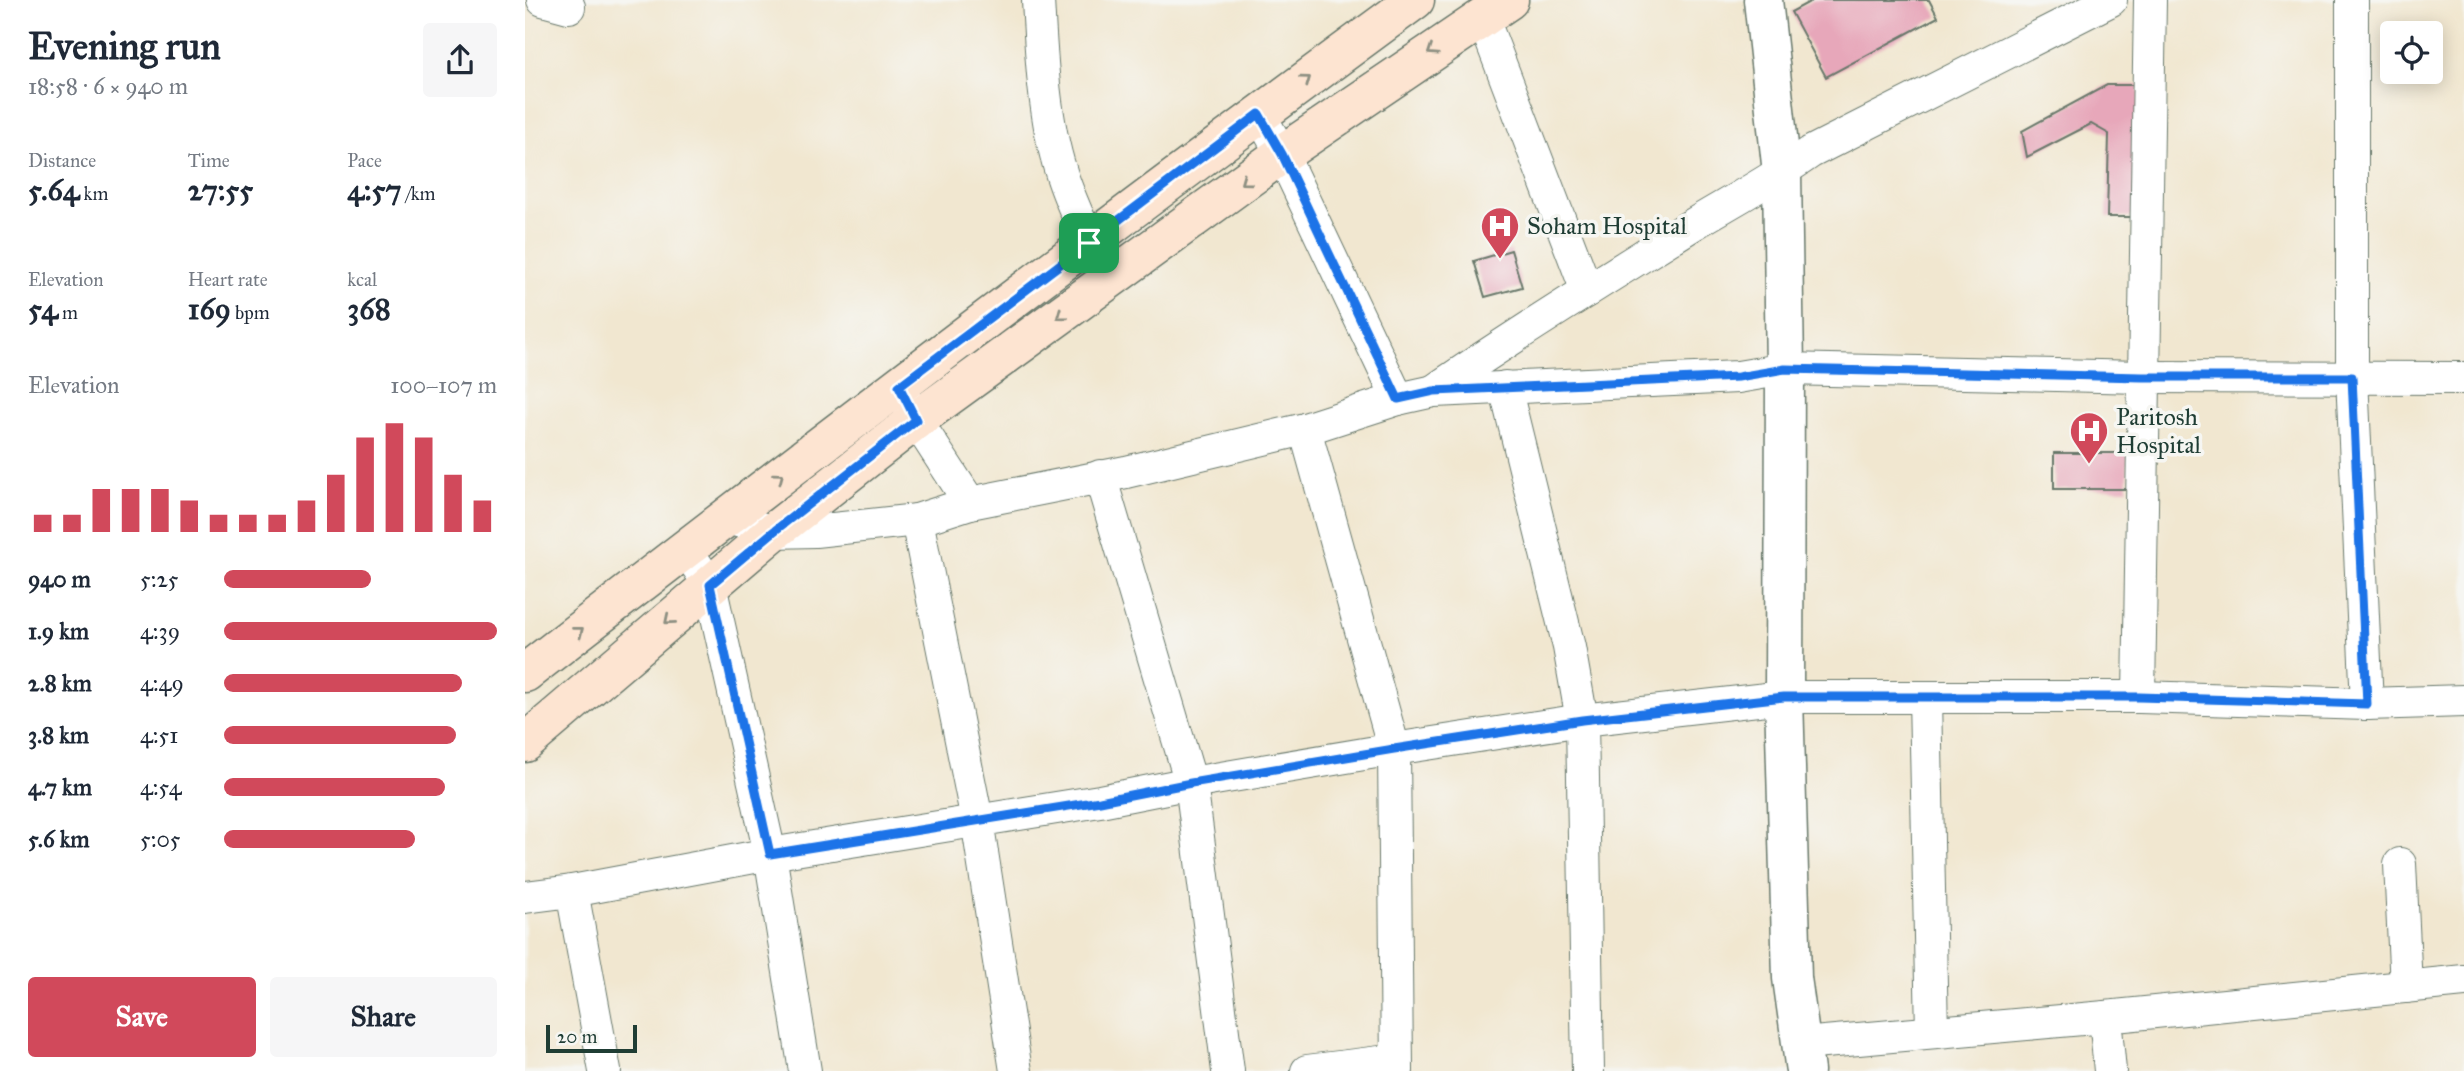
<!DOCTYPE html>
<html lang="en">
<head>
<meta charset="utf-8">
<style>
	body { margin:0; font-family:"IM FELL Great Primer",serif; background:#f6f6f7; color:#1f2937; height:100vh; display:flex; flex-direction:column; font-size:26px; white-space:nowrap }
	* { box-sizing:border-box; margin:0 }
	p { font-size:23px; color:#747a83 }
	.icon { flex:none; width:38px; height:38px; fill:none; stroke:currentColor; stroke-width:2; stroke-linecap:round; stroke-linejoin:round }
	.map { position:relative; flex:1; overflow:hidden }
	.drawer { display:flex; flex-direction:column; background:#fff; width:525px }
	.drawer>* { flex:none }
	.tools { position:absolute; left:1855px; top:21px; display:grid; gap:14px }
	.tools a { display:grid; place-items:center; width:63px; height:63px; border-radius:7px; background:#fff; box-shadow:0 4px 18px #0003; font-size:35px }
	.scale { position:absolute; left:21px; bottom:18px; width:91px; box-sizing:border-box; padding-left:7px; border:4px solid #1f3d34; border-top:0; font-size:19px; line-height:24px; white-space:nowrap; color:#1f3d34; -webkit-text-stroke:5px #f6f6f2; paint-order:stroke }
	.pin { position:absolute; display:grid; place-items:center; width:60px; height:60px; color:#fff; margin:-30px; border-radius:14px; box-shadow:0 4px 10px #0006 }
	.round { display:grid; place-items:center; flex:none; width:74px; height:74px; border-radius:7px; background:#f6f6f7 }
	.headline { display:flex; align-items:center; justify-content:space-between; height:119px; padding:0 28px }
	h1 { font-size:38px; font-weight:700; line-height:52px }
	.figures { display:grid; grid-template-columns:repeat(3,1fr); gap:10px; height:119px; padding:7px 28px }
	.figures div { display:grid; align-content:center }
	.figures b { font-size:30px; font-weight:700 }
	.figures small { font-size:19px; font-weight:400 }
	.figures p { font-size:19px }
	.chart { height:196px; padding:14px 28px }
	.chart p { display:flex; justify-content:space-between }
	.chart svg { width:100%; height:126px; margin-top:7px; stroke:#d1495b; stroke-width:6 }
	.cta { display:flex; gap:14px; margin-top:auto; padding:14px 28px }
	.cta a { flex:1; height:80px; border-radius:7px; background:#d1495b; color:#fff; font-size:28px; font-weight:700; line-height:80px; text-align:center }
	.cta a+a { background:#f6f6f7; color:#1f2937 }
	ul { padding:0 28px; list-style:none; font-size:23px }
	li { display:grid; grid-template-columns:112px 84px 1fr; align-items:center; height:52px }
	li i { height:18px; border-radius:9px; background:#d1495b }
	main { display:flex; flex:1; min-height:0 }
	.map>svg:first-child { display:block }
	.building { fill:#e7a7ba }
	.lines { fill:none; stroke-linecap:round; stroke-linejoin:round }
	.minor-casing { stroke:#68786b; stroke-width:34 }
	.tertiary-casing { stroke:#68786b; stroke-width:41 }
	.secondary-casing { stroke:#68786b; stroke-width:41 }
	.minor { stroke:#fff; stroke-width:32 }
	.tertiary { stroke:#fff; stroke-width:38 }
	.secondary { stroke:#fde4d1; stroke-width:38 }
	.oneway { stroke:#8e9082 }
	.route-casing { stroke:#fff; stroke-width:14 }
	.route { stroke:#1a73e8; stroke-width:9 }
	.labels { text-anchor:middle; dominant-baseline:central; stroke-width:7; stroke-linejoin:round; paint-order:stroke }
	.poi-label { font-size:24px; fill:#1f3d34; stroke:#f6f6f2; text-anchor:start }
</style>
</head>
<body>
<main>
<section class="drawer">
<div class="headline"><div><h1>Evening run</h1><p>18:58 · 6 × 940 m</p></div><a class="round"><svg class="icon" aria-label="share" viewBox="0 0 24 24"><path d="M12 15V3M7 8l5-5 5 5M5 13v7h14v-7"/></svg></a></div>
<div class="figures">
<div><p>Distance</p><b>5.64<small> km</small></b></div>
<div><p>Time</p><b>27:55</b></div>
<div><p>Pace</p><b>4:57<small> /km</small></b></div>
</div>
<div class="figures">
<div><p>Elevation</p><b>54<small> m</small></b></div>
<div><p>Heart rate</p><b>169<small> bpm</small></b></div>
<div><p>kcal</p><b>368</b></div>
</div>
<div class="chart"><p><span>Elevation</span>100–107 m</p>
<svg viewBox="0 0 160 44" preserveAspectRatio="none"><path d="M5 44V38M15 44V38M25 44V29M35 44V29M45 44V29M55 44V33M65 44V38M75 44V38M85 44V38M95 44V33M105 44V24M115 44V11M125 44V6M135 44V11M145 44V24M155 44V33"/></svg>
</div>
<ul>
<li><b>940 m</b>5:25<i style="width:54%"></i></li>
<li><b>1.9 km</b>4:39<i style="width:100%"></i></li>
<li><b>2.8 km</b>4:49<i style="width:87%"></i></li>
<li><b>3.8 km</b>4:51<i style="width:85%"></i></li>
<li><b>4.7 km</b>4:54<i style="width:81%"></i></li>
<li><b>5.6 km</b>5:05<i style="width:70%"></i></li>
</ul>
<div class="cta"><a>Save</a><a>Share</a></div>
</section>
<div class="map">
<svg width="1939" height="1071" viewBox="0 0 1939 1071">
	<rect width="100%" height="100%" fill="#f6f6f2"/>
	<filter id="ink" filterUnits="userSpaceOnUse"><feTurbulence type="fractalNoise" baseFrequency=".0143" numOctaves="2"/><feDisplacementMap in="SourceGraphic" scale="14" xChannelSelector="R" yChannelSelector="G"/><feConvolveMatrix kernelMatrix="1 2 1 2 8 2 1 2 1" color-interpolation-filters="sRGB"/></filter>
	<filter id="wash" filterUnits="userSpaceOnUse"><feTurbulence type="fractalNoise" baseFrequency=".00686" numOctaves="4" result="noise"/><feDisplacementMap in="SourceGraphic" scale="28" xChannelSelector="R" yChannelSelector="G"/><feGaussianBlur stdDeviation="1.57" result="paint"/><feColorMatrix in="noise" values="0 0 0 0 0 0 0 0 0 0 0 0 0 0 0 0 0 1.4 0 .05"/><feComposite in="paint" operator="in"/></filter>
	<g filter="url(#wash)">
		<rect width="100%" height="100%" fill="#f1e7d0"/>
		<g id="blocks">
			<g class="building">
				<polygon points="1288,0 1404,0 1413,17 1301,77 1266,12"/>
				<polygon points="1582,85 1614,85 1614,217 1582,217 1584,134 1566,124 1502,157 1497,131"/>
				<polygon points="986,250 997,287 960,297 949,261"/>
				<rect x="1529" y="453" width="74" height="36"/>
			</g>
		</g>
	</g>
	<g filter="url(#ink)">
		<use href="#blocks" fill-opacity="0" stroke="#68786b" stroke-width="2"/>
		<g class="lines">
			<g class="minor-casing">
				<g id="minor">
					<polyline points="18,0 44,7"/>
					<path d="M513 0C516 55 519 119 536 172 543 196 555 219 564 243"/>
					<polyline points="1827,0 1827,377 1842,704"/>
					<polyline points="957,16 1062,291"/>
					<polyline points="734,114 757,154 873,399"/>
					<polyline points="980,387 1044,647 1057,720 1063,1071"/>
					<path d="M910 390C994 332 1081 279 1167 225 1207 201 1248 179 1286 152L1586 0"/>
					<polyline points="381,400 391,420 445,503"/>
					<polyline points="780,429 869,749 872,1071"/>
					<polyline points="575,476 666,783 703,1071"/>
					<polyline points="200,517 248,532 290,531 392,520 445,503 601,472 780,429 873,399 909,391 1213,377 1260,369 1617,377 1939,378"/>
					<polyline points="392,520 452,820 491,1071"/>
					<polyline points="160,548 185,585 245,854 280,1071"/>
					<polyline points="1400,697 1407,1032"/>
					<polyline points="1614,697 1625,0"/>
					<polyline points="1875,864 1881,987"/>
					<polyline points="47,891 80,1071"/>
					<polyline points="0,897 47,891 245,854 575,801 666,783 869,749 1057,720 1259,697 1614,697 1842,704 1939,701"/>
					<polyline points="1580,1017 1585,1071"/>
					<polyline points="1277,1044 1580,1017 1939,981"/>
					<polyline points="782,1071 871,1060"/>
				</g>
			</g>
			<g class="tertiary-casing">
				<polyline id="tertiary" points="1238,0 1257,173 1260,369 1259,697 1267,978 1280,1071"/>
			</g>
			<g class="secondary-casing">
				<g id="secondary">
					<path d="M0 673C294 445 590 220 890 0"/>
					<polyline points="0,743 248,532 391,420 757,154 984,0"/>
				</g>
			</g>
			<use href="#minor" class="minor"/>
			<use href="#tertiary" class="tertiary"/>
			<use href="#secondary" class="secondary"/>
		</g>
		<defs><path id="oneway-chevron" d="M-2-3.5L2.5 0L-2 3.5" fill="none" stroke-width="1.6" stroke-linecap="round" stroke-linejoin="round" transform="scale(1.75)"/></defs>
		<g class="oneway">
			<use href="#oneway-chevron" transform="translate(907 51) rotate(146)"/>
			<use href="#oneway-chevron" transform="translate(781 80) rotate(-36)"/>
			<use href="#oneway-chevron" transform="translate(720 181) rotate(144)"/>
			<use href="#oneway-chevron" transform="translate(536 315) rotate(144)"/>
			<use href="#oneway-chevron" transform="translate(254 477) rotate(-37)"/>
			<use href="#oneway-chevron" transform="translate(144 620) rotate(140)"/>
			<use href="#oneway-chevron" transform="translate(54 631) rotate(-38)"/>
		</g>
	</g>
	<g class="lines" filter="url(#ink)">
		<g class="route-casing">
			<polygon id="route" points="734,114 757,154 873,399 909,391 1213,377 1260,369 1617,377 1827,377 1842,704 1614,697 1259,697 1057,720 869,749 666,783 575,801 245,854 185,585 248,532 391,420 374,386"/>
		</g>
		<use href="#route" class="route"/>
	</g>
	<defs>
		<g id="hospital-pin" transform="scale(2.0125)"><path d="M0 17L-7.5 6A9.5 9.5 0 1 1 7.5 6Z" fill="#d1495b" stroke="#f6f6f2"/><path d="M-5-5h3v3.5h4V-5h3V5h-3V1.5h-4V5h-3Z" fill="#fff"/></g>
	</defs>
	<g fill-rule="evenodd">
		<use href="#hospital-pin" x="975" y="226"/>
		<use href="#hospital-pin" x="1564" y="431"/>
	</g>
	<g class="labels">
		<g class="poi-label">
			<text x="1002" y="226">Soham Hospital</text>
			<text x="1591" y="417">Paritosh<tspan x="1591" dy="28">Hospital</tspan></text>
		</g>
	</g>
</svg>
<div class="tools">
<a><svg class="icon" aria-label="locate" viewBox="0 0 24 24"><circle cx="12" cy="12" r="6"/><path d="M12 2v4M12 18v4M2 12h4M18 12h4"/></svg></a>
</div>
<div class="scale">20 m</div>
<div class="pin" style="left:564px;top:243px;background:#1e9e55"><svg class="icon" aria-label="arrive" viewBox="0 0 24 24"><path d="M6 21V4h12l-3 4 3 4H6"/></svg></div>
</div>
</main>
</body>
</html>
